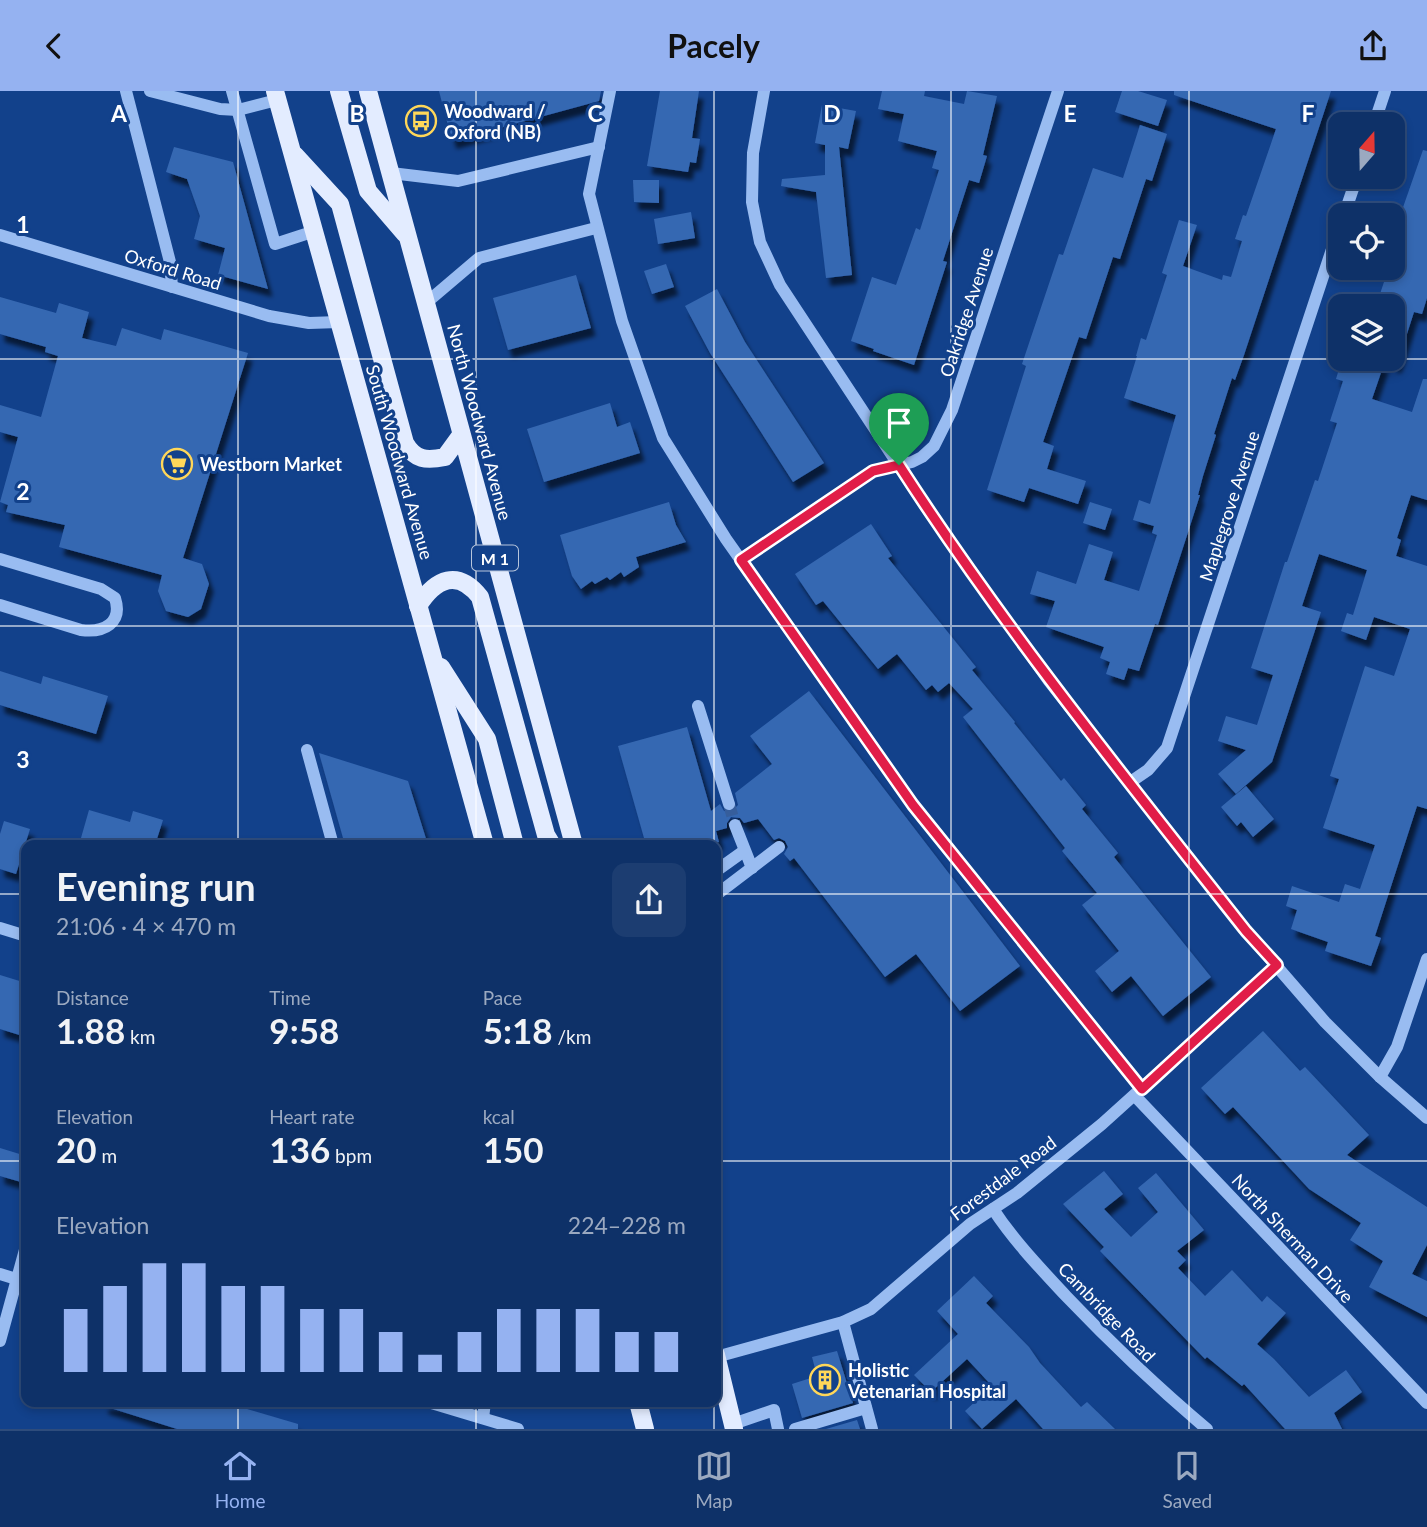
<!DOCTYPE html>
<html lang="en">
<head>
<meta charset="utf-8">
<style>
	body { margin:0; font-family:Lato,sans-serif; background:#1c3d71; color:#f1f3f6; height:100vh; display:flex; flex-direction:column; font-size:26px; white-space:nowrap }
	* { box-sizing:border-box; margin:0 }
	p { font-size:23px; color:#9ba9c0 }
	.icon { flex:none; width:38px; height:38px; fill:none; stroke:currentColor; stroke-width:2; stroke-linecap:round; stroke-linejoin:round }
	.map { position:relative; flex:1; overflow:hidden }
	.sheet { position:absolute; left:21px; top:749px; width:700px; height:567px; display:flex; flex-direction:column; background:#0e3168; border-radius:14px; box-shadow:0 4px 10px #0003,0 0 0 2px #2e4c7c }
	.sheet>* { flex:none }
	.needle { width:46px; rotate:20deg }
	.fabs { position:absolute; left:1328px; top:21px; display:grid; gap:14px }
	.fabs a { display:grid; place-items:center; width:77px; height:77px; border-radius:14px; background:#0e3168; box-shadow:0 4px 10px #0003,0 0 0 2px #2e4c7c; font-size:35px }
	.pin { position:absolute; display:grid; place-items:center; width:60px; height:60px; color:#fff; margin:-72px -30px; border-radius:50% 50% 50% 0; rotate:-45deg; box-shadow:0 0 7px #0007 }
	.pin .icon { rotate:45deg }
	.round { display:grid; place-items:center; flex:none; width:74px; height:74px; border-radius:14px; background:#1c3d71 }
	.head { display:flex; align-items:center; justify-content:space-between; height:119px; padding:0 35px }
	h1 { font-size:38px; font-weight:700; line-height:52px }
	.stats { display:grid; grid-template-columns:repeat(3,1fr); gap:10px; height:119px; padding:7px 35px }
	.stats div { display:grid; align-content:center }
	.stats b { font-size:35px; font-weight:700 }
	.stats small { font-size:19px; font-weight:400 }
	.stats p { font-size:19px }
	.chart { height:196px; padding:14px 35px }
	.chart p { display:flex; justify-content:space-between }
	.chart svg { width:100%; height:126px; margin-top:7px; stroke:#95b2f1; stroke-width:6 }
	header { display:flex; justify-content:space-between; align-items:center; height:91px; padding:0 35px; background:#95b2f1; color:#111; font-size:32px; font-weight:700 }
	.tab-bar { display:flex; justify-content:space-around; align-items:center; height:98px; border-top:2px solid #2e4c7c; background:#0e3168; font-size:19px; color:#9ba9c0 }
	.tab-bar a { display:grid; justify-items:center; gap:4px }
	.tab-bar .on { color:#95b2f1 }
	.map>svg:first-child { display:block }
	.building { fill:#3668b2; filter:url(#shadow) }
	.lines { fill:none; stroke-linecap:round; stroke-linejoin:round }
	.minor-tunnel { stroke:#365e9c; stroke-width:12; stroke-dasharray:12 6; stroke-linecap:butt }
	.minor { stroke:#99bcf1; stroke-width:12 }
	.major { stroke:#e3ecff; stroke-width:18 }
	.route-casing { stroke:#fff; stroke-width:14 }
	.route { stroke:#e11d48; stroke-width:9 }
	.grid { fill:none; stroke:#fff; stroke-width:2; stroke-opacity:0.55 }
	.labels { text-anchor:middle; dominant-baseline:central; stroke-width:6; stroke-linejoin:round; paint-order:stroke }
	.shield { fill:#12418b; stroke:#b8c6dc; stroke-width:2 }
	.shield-label { font-size:16px; font-weight:bold; fill:#fff }
	.poi-label { font-size:18px; font-weight:bold; fill:#fff; stroke:#12418b; text-anchor:start }
	.street-label { font-size:18px; fill:#fff; stroke:#12418b }
	.grid-label { font-size:23px; text-anchor:middle; font-weight:bold; fill:#fff; stroke:#12418b; stroke-width:6; stroke-linejoin:round; paint-order:stroke }
</style>
</head>
<body>
<header><svg class="icon" aria-label="back" viewBox="0 0 24 24"><path d="M15 5l-7 7 7 7"/></svg>Pacely<svg class="icon" aria-label="share" viewBox="0 0 24 24"><path d="M12 15V3M7 8l5-5 5 5M5 13v7h14v-7"/></svg></header>
<div class="map">
<svg width="1427" height="1338" viewBox="0 0 1427 1338">
	<defs>
		<filter id="shadow"><feDropShadow dx="4.5" dy="8" stdDeviation="2" flood-color="#0009"/></filter>
	</defs>
	<rect width="100%" height="100%" fill="#12418b"/>
	<g class="building">
		<polygon points="439,0 601,0 599,10 452,50"/>
		<polygon points="660,0 699,0 692,47 700,48 696,72 690,71 688,81 647,75"/>
		<polygon points="882,0 925,0 924,5 964,13 967,0 997,5 983,64 987,65 979,92 969,89 943,170 947,171 914,274 873,260 874,258 851,250 872,186 896,194 916,137 920,139 939,79 932,77 937,60 898,50 904,23 878,18"/>
		<polygon points="1122,0 1138,0 1167,9 1158,35 1115,21"/>
		<polygon points="1174,0 1331,0 1244,264 1235,289 1232,287 1214,343 1216,344 1203,385 1198,404 1200,404 1158,534 1155,533 1139,580 1128,577 1124,589 1106,583 1110,571 1100,567 1104,556 1046,536 1055,510 1030,503 1037,480 1076,493 1089,453 1113,461 1104,489 1139,500 1157,444 1152,442 1154,435 1133,429 1139,409 1150,413 1176,324 1124,307 1137,265 1136,265 1141,247 1146,249 1167,184 1162,182 1179,129 1197,134 1183,175 1222,189 1223,184 1231,186 1242,150 1235,148 1243,124 1246,125 1276,38 1174,4"/>
		<polygon points="822,14 856,20 848,58 839,56 852,184 826,187 816,101 781,95 782,88 825,84 825,54 815,52"/>
		<polygon points="1140,34 1167,43 1152,90 1146,88 1120,168 1113,166 1086,248 1079,246 1043,351 1054,355 1047,378 1086,390 1078,413 1029,397 1024,411 987,399 1026,275 1022,273 1059,163 1063,164 1093,77 1123,87"/>
		<polygon points="174,56 233,71 268,198 218,184 225,157 194,148 200,125 187,88 166,81"/>
		<polygon points="1423,59 1427,60 1427,207 1422,223 1414,221 1397,274 1393,274 1393,214 1378,209 1388,179 1393,177 1393,165 1406,127 1400,125"/>
		<polygon points="633,89 659,89 659,112 634,111"/>
		<polygon points="691,121 695,147 658,153 654,128"/>
		<polygon points="666,173 674,196 652,203 644,180"/>
		<polygon points="576,184 591,237 508,259 493,207"/>
		<polygon points="717,198 745,251 824,372 793,391 710,262 685,215"/>
		<polygon points="0,206 56,222 59,212 89,221 82,247 116,255 122,237 161,249 164,238 248,262 183,467 202,473 209,493 201,518 188,526 166,520 158,500 162,484 59,456 65,434 6,421 8,414 0,411 18,346 0,341 0,314 41,326 58,265 45,261 46,256 0,243"/>
		<polygon points="1342,268 1367,268 1384,273 1372,308 1412,321 1423,288 1427,288 1427,409 1411,404 1397,447 1401,449 1396,465 1427,475 1427,718 1417,715 1375,845 1381,847 1371,875 1325,860 1328,851 1291,838 1297,819 1286,815 1292,795 1339,811 1345,793 1360,798 1375,754 1323,737 1339,688 1330,685 1365,575 1394,585 1410,538 1374,526 1366,549 1341,540 1347,522 1353,524 1367,479 1319,463 1302,515 1321,521 1272,671 1236,703 1218,683 1246,659 1218,650 1226,625 1257,634 1273,584 1251,577 1285,471 1287,471 1315,389 1318,390 1337,332 1330,330 1343,290 1336,288"/>
		<polygon points="610,312 617,336 630,331 640,362 544,391 527,338"/>
		<polygon points="669,411 676,434 686,451 636,466 639,476 624,486 621,481 610,489 607,486 595,493 592,490 581,498 572,485 560,444"/>
		<polygon points="1090,411 1112,418 1105,439 1083,432"/>
		<polygon points="871,433 892,465 888,467 976,576 972,579 1015,631 1014,632 1061,690 1064,687 1086,714 1082,718 1118,762 1114,766 1211,886 1163,925 1131,885 1112,901 1095,880 1119,860 1082,814 1097,802 1062,760 1065,757 963,626 973,618 949,592 938,601 932,594 926,599 897,563 878,578 823,510 816,514 795,483"/>
		<polygon points="0,580 41,593 43,585 108,605 96,643 0,614"/>
		<polygon points="809,600 1020,875 960,920 916,863 885,886 794,767 790,770 784,763 788,756 785,750 779,747 774,749 758,728 744,732 740,727 731,726 727,732 727,737 716,740 719,751 706,754 646,754 618,655 687,636 711,720 720,713 724,720 731,721 738,714 735,702 772,673 750,645"/>
		<polygon points="319,662 408,690 428,754 345,754"/>
		<polygon points="1246,695 1274,728 1253,746 1241,731 1237,735 1221,716"/>
		<polygon points="89,719 130,731 133,720 163,729 155,754 79,754"/>
		<polygon points="4,730 30,738 16,783 0,778 0,743"/>
		<polygon points="0,884 26,892 26,946 0,938"/>
		<polygon points="1263,940 1300,980 1305,976 1369,1044 1347,1064 1427,1116 1427,1154 1412,1183 1427,1190 1427,1226 1369,1196 1383,1170 1350,1149 1361,1132 1309,1098 1233,1016 1225,1023 1201,997"/>
		<polygon points="0,1057 26,1065 21,1091 0,1085"/>
		<polygon points="1104,1080 1123,1103 1104,1118 1131,1146 1158,1121 1138,1097 1156,1082 1204,1139 1177,1160 1186,1169 1178,1177 1205,1205 1232,1179 1262,1211 1267,1205 1286,1222 1257,1253 1274,1268 1309,1306 1346,1279 1362,1301 1334,1322 1342,1338 1285,1338 1244,1293 1242,1295 1207,1266 1205,1268 1100,1160 1104,1156 1063,1113"/>
		<polygon points="974,1185 993,1205 986,1212 1029,1256 1040,1272 1081,1316 1087,1311 1115,1338 1043,1338 1016,1308 982,1338 965,1320 992,1295 967,1268 931,1301 914,1284 958,1243 937,1220"/>
		<polygon points="837,1260 853,1312 802,1327 792,1293 817,1285 812,1266"/>
		<polygon points="104,1311 223,1311 298,1333 298,1338 177,1338 104,1315"/>
		<polygon points="857,1329 860,1338 826,1338"/>
	</g>
	<g class="lines">
		<polyline class="minor-tunnel" points="729,713 735,734"/>
		<g class="minor">
			<polyline points="126,0 170,171 172,196"/>
			<polyline points="150,0 220,18 238,19 277,9"/>
			<polyline points="232,0 275,153 315,140"/>
			<polyline points="610,0 589,103 622,230 663,347 726,448 913,714 1142,998"/>
			<polyline points="764,0 753,62 752,111 760,151 780,194 928,419 1049,590 1246,840 1325,931 1380,986 1427,1027"/>
			<polyline points="1374,33 1385,0"/>
			<polyline points="391,82 458,90 599,56"/>
			<polyline points="1344,124 1357,86"/>
			<polyline points="0,144 269,225 309,232 339,231"/>
			<polyline points="426,212 479,167 596,137"/>
			<path d="M0 468 101 498 115 507C123 532 104 542 81 539L0 514"/>
			<polyline points="741,469 873,380 912,371 922,366 934,355 952,319 1058,0"/>
			<polyline points="698,615 729,713"/>
			<polyline points="307,659 333,754"/>
			<polyline points="1129,692 1148,679 1167,657 1340,134"/>
			<polyline points="735,734 752,777"/>
			<polyline points="716,780 744,760"/>
			<polyline points="716,804 779,756"/>
			<polyline points="0,837 26,845"/>
			<polyline points="1380,986 1397,956 1427,868"/>
			<polyline points="1135,1005 1427,1312"/>
			<path d="M993 1118C1014 1150 1040 1177 1066 1205 1111 1252 1157 1296 1207 1338"/>
			<polyline points="0,1183 26,1191"/>
			<polyline points="843,1231 872,1338"/>
			<polyline points="0,1250 26,1155"/>
			<polyline points="716,1266 843,1231 871,1218 970,1133 1017,1102 1102,1033 1277,875"/>
			<polyline points="428,1311 518,1338"/>
			<polyline points="483,1327 485,1311"/>
			<polyline points="733,1333 774,1319 778,1338"/>
			<polyline points="795,1338 866,1317"/>
		</g>
		<g class="major">
			<polyline points="275,0 485,754"/>
			<polyline points="339,0 368,100 405,143"/>
			<polyline points="368,0 574,754"/>
			<path d="M295 64 340 113 405 352C415 369 426 370 445 366L461 344"/>
			<path d="M418 515C436 487 458 478 480 506L546 744 552 754"/>
			<polyline points="441,576 487,648 515,754"/>
			<polyline points="716,1264 734,1338"/>
			<polyline points="638,1311 645,1338"/>
		</g>
	</g>
	<g class="lines">
		<g class="route-casing">
			<path id="route" d="M899 374C1004 537 1126 688 1246 840L1277 874 1142 998 913 714 741 469 873 380Z"/>
		</g>
		<use href="#route" class="route"/>
	</g>
	<path class="grid" d="M238 0V754M476 0V754M714 0V754M951 0V1338M1189 0V1338M0 268H1340M1393 268H1427M0 535H1427M0 803H26M716 803H1427M0 1070H26M716 1070H1427M238 1311V1338M476 1311V1338M714 1311V1338"/>
	<defs>
		<g id="bus-ring" transform="scale(1.575)"><circle r="9.5" fill="#12418b" stroke="#ffd759" stroke-width="1.5"/><path d="M-5-6H5V4H4V6H2V4H-2V6H-4V4H-5ZM-3.5-4V0h7V-4ZM-3.5 1.2v1.5H-2V1.2ZM2 1.2v1.5H3.5V1.2Z" fill="#ffd759"/></g>
		<g id="supermarket-ring" transform="scale(1.575)"><circle r="9.5" fill="#12418b" stroke="#ffd759" stroke-width="1.5"/><path d="M-6-5.5h2.5l.6 2H6L4.5 2H-2.5L-4.4-4H-6ZM-1.5 3.2a1.3 1.3 0 1 0 .1 0ZM3 3.2a1.3 1.3 0 1 0 .1 0Z" fill="#ffd759"/></g>
		<g id="building-ring" transform="scale(1.575)"><circle r="9.5" fill="#12418b" stroke="#ffd759" stroke-width="1.5"/><path d="M-4-6H4V6H1V3H-1V6H-4ZM-2.5-4.3h1.7v1.8h-1.7ZM.8-4.3h1.7v1.8H.8ZM-2.5-1h1.7V.8h-1.7ZM.8-1h1.7V.8H.8Z" fill="#ffd759"/></g>
	</defs>
	<g fill-rule="evenodd">
		<use href="#bus-ring" x="421" y="30"/>
		<use href="#supermarket-ring" x="177" y="373"/>
		<use href="#building-ring" x="825" y="1289"/>
	</g>
	<g class="labels">
		<rect class="shield" x="472" y="454.5" width="46" height="25" rx="5"/>
		<g class="shield-label">
			<text x="495" y="467">M 1</text>
		</g>
		<g class="poi-label">
			<text x="444" y="20">Woodward /<tspan x="444" dy="21">Oxford (NB)</tspan></text>
			<text x="200" y="373">Westborn Market</text>
			<text x="848" y="1279">Holistic<tspan x="848" dy="21">Vetenarian Hospital</tspan></text>
		</g>
		<g class="street-label">
			<text transform="translate(173 178) rotate(17)">Oxford Road</text>
			<text transform="translate(966 221) rotate(-72)">Oakridge Avenue</text>
			<text transform="translate(480 331) rotate(75)">North Woodward Avenue</text>
			<text transform="translate(400 371) rotate(74)">South Woodward Avenue</text>
			<text transform="translate(1229 415) rotate(-72)">Maplegrove Avenue</text>
			<text transform="translate(1003 1087) rotate(-37)">Forestdale Road</text>
			<text transform="translate(1293 1147) rotate(47)">North Sherman Drive</text>
			<text transform="translate(1107 1221) rotate(46)">Cambridge Road</text>
		</g>
	</g>
	<g class="grid-label">
		<text x="119" y="31">A</text>
		<text x="357" y="31">B</text>
		<text x="595" y="31">C</text>
		<text x="832" y="31">D</text>
		<text x="1070" y="31">E</text>
		<text x="1308" y="31">F</text>
		<text x="23" y="142">1</text>
		<text x="23" y="409">2</text>
		<text x="23" y="677">3</text>
	</g>
</svg>
<div class="fabs">
<a><svg class="needle" viewBox="-14 -14 28 28"><path d="M0-13l5 13h-10z" fill="#e53935"/><path d="M0 13l5-13h-10z" fill="#9ba9c0"/></svg></a>
<a><svg class="icon" aria-label="locate" viewBox="0 0 24 24"><circle cx="12" cy="12" r="6"/><path d="M12 2v4M12 18v4M2 12h4M18 12h4"/></svg></a>
<a><svg class="icon" aria-label="layers" viewBox="0 0 24 24"><path d="M12 4l9 5-9 5-9-5zM3 14l9 5 9-5"/></svg></a>
</div>
<div class="pin" style="left:899px;top:374px;background:#1e9e55"><svg class="icon" aria-label="arrive" viewBox="0 0 24 24"><path d="M6 21V4h12l-3 4 3 4H6"/></svg></div>
<section class="sheet">
<div class="head"><div><h1>Evening run</h1><p>21:06 · 4 × 470 m</p></div><a class="round"><svg class="icon" aria-label="share" viewBox="0 0 24 24"><path d="M12 15V3M7 8l5-5 5 5M5 13v7h14v-7"/></svg></a></div>
<div class="stats">
<div><p>Distance</p><b>1.88<small> km</small></b></div>
<div><p>Time</p><b>9:58</b></div>
<div><p>Pace</p><b>5:18<small> /km</small></b></div>
</div>
<div class="stats">
<div><p>Elevation</p><b>20<small> m</small></b></div>
<div><p>Heart rate</p><b>136<small> bpm</small></b></div>
<div><p>kcal</p><b>150</b></div>
</div>
<div class="chart"><p><span>Elevation</span>224–228 m</p>
<svg viewBox="0 0 160 44" preserveAspectRatio="none"><path d="M5 44V22M15 44V14M25 44V6M35 44V6M45 44V14M55 44V14M65 44V22M75 44V22M85 44V30M95 44V38M105 44V30M115 44V22M125 44V22M135 44V22M145 44V30M155 44V30"/></svg>
</div>
</section>
</div>
<nav class="tab-bar">
<a class="on"><svg class="icon" aria-label="home" viewBox="0 0 24 24"><path d="M3 11l9-7 9 7M6 9v11h12V9"/></svg>Home</a>
<a><svg class="icon" aria-label="map" viewBox="0 0 24 24"><path d="M3 6l6-2 6 2 6-2v14l-6 2-6-2-6 2zM9 4v14M15 6v14"/></svg>Map</a>
<a><svg class="icon" aria-label="saved" viewBox="0 0 24 24"><path d="M7 4h10v16l-5-4-5 4z"/></svg>Saved</a>
</nav>
</body>
</html>
